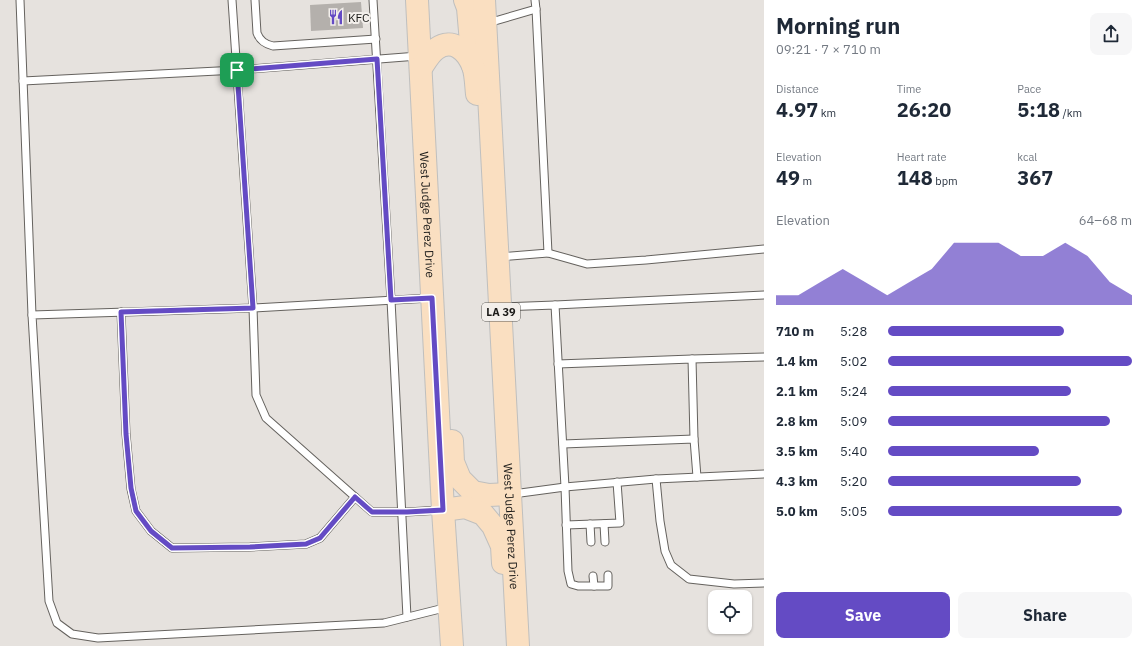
<!DOCTYPE html>
<html lang="en">
<head>
<meta charset="utf-8">
<style>
	body { margin:0; font-family:"IBM Plex Sans",sans-serif; background:#f6f6f7; color:#1f2937; height:100vh; display:flex; flex-direction:column; font-size:15px; white-space:nowrap }
	* { box-sizing:border-box; margin:0 }
	p { font-size:13px; color:#747a83 }
	.icon { flex:none; width:22px; height:22px; fill:none; stroke:currentColor; stroke-width:2; stroke-linecap:round; stroke-linejoin:round }
	.map { position:relative; flex:1; overflow:hidden }
	.drawer { display:flex; flex-direction:column; background:#fff; width:380px }
	.drawer>* { flex:none }
	.controls { position:absolute; left:708px; top:590px; display:grid; gap:8px }
	.controls a { display:grid; place-items:center; width:44px; height:44px; border-radius:8px; background:#fff; box-shadow:0 1px 3px #0004; font-size:20px }
	.pin { position:absolute; display:grid; place-items:center; width:34px; height:34px; color:#fff; margin:-17px; border-radius:8px; box-shadow:0 2px 6px #0006 }
	.round { display:grid; place-items:center; flex:none; width:42px; height:42px; border-radius:8px; background:#f6f6f7 }
	.summary { display:flex; align-items:center; justify-content:space-between; height:68px; padding:0 12px }
	h1 { font-size:22px; font-weight:700; line-height:30px }
	.metrics { display:grid; grid-template-columns:repeat(3,1fr); gap:6px; height:68px; padding:4px 12px }
	.metrics div { display:grid; align-content:center }
	.metrics b { font-size:20px; font-weight:700 }
	.metrics small { font-size:11px; font-weight:400 }
	.metrics p { font-size:11px }
	.chart { height:112px; padding:8px 12px }
	.chart p { display:flex; justify-content:space-between }
	.chart svg { width:100%; height:72px; margin-top:4px; fill:#644bc4; opacity:.7 }
	.button { display:flex; gap:8px; margin-top:auto; padding:8px 12px }
	.button a { flex:1; height:46px; border-radius:8px; background:#644bc4; color:#fff; font-size:16px; font-weight:700; line-height:46px; text-align:center }
	.button a+a { background:#f6f6f7; color:#1f2937 }
	ul { padding:0 12px; list-style:none; font-size:13px }
	li { display:grid; grid-template-columns:64px 48px 1fr; align-items:center; height:30px }
	li i { height:10px; border-radius:5px; background:#644bc4 }
	main { display:flex; flex:1; min-height:0 }
	.map>svg:first-child { display:block }
	.building { fill:#b4b0ac }
	.lines { fill:none; stroke-linecap:round; stroke-linejoin:round }
	.lane-casing { stroke:#65625e; stroke-width:9 }
	.primary-casing { stroke:#bfbfbe; stroke-width:24 }
	.lane { stroke:#fff; stroke-width:7 }
	.primary { stroke:#fadfc1; stroke-width:22 }
	.route-casing { stroke:#fff; stroke-width:8 }
	.route { stroke:#644bc4; stroke-width:5 }
	.labels { text-anchor:middle; dominant-baseline:central; stroke-width:4; stroke-linejoin:round; paint-order:stroke }
	.shield { fill:#f3efeb; stroke:#5c5a57; stroke-width:1 }
	.shield-label { font-size:11px; font-weight:bold; fill:#1b1a18 }
	.poi-label { font-size:12px; fill:#1b1a18; stroke:#f3efeb; text-anchor:start }
	.street-label { font-size:12px; fill:#1b1a18; stroke:#f3efeb }
</style>
</head>
<body>
<main>
<div class="map">
<svg width="764" height="646" viewBox="0 0 764 646">
	<rect width="100%" height="100%" fill="#e6e2de"/>
	<polygon class="building" points="361,2 363,28 311,31 310,5"/>
	<g class="lines">
		<g class="lane-casing">
			<g id="lane">
				<polyline points="20,0 32,315"/>
				<polyline points="232,0 253,308 256,395 266,418 372,512 407,512 441,510"/>
				<path d="M255 0 257 33C260 41 265 44 273 46L376 39"/>
				<polyline points="373,0 391,300 407,617"/>
				<polyline points="488,23 536,9 535,0"/>
				<polyline points="23,81 237,70 418,56"/>
				<polyline points="548,253 587,264 646,260 764,249"/>
				<polyline points="500,257 548,253 536,9"/>
				<polyline points="430,298 253,308 32,315 49,601 57,623 72,634 98,638 384,623 448,607"/>
				<polyline points="555,305 764,295"/>
				<polyline points="503,307 555,305 565,487 568,571 571,584 578,586 608,586 608,575"/>
				<polyline points="121,312 126,434 131,489 136,511 151,531 172,548 250,547 306,544 320,538 355,497"/>
				<polyline points="692,359 764,357"/>
				<polyline points="558,364 692,359 694,439"/>
				<polyline points="563,444 694,439 697,477"/>
				<polyline points="656,479 660,521 665,551 671,565 689,579 734,584 764,583"/>
				<polyline points="513,494 565,487 656,479 764,474"/>
				<polyline points="590,524 591,542"/>
				<polyline points="604,524 605,542"/>
				<polyline points="566,525 620,523 617,482"/>
				<polyline points="593,576 594,586"/>
			</g>
		</g>
		<g class="primary-casing">
			<g id="primary">
				<path id="s1" d="M417 0 443 510 452 646"/>
				<polyline points="465,0 468,8 473,66"/>
				<path id="s2" d="M484 0 518 646"/>
				<path d="M421 68C425 62 430 53 436 49 453 37 467 51 473 66 476 74 476 85 477 94"/>
				<polyline points="452,441 453,462 460,479 473,492 489,495 510,494"/>
				<polyline points="443,510 465,507 483,514 493,526 502,546 503,563"/>
			</g>
		</g>
		<use href="#lane" class="lane"/>
		<use href="#primary" class="primary"/>
	</g>
	<g class="lines">
		<g class="route-casing">
			<polygon id="route" points="377,59 391,300 432,298 443,510 407,512 372,512 355,497 320,538 306,544 250,547 172,548 151,531 136,511 131,488 126,434 121,312 253,308 237,70"/>
		</g>
		<use href="#route" class="route"/>
	</g>
	<defs>
		<g id="restaurant-bare" transform="scale(1.2)"><path d="M-5-6h1v4h1v-4h1v4h1v-4h1v5L-1.5 .5V6h-2V.5L-5-1ZM5-6V6H3V1.5H1.5Q1.5-4 5-6Z" fill="#644bc4" stroke="#f3efeb" stroke-width="2.5" paint-order="stroke"/></g>
	</defs>
	<g fill-rule="evenodd">
		<use href="#restaurant-bare" x="336" y="17"/>
	</g>
	<g class="labels">
		<rect class="shield" x="482" y="303" width="38" height="18" rx="3"/>
		<g class="shield-label">
			<text x="501" y="312">LA 39</text>
		</g>
		<g class="poi-label">
			<text x="348" y="17">KFC</text>
		</g>
		<g class="street-label">
			<text stroke="none"><textPath href="#s1" startOffset="215">West Judge Perez Drive</textPath></text>
			<text stroke="none"><textPath href="#s2" startOffset="527">West Judge Perez Drive</textPath></text>
		</g>
	</g>
</svg>
<div class="controls">
<a><svg class="icon" aria-label="locate" viewBox="0 0 24 24"><circle cx="12" cy="12" r="6"/><path d="M12 2v4M12 18v4M2 12h4M18 12h4"/></svg></a>
</div>
<div class="pin" style="left:237px;top:70px;background:#1e9e55"><svg class="icon" aria-label="arrive" viewBox="0 0 24 24"><path d="M6 21V4h12l-3 4 3 4H6"/></svg></div>
</div>
<section class="drawer">
<div class="summary"><div><h1>Morning run</h1><p>09:21 · 7 × 710 m</p></div><a class="round"><svg class="icon" aria-label="share" viewBox="0 0 24 24"><path d="M12 15V3M7 8l5-5 5 5M5 13v7h14v-7"/></svg></a></div>
<div class="metrics">
<div><p>Distance</p><b>4.97<small> km</small></b></div>
<div><p>Time</p><b>26:20</b></div>
<div><p>Pace</p><b>5:18<small> /km</small></b></div>
</div>
<div class="metrics">
<div><p>Elevation</p><b>49<small> m</small></b></div>
<div><p>Heart rate</p><b>148<small> bpm</small></b></div>
<div><p>kcal</p><b>367</b></div>
</div>
<div class="chart"><p><span>Elevation</span>64–68 m</p>
<svg viewBox="0 0 160 44" preserveAspectRatio="none"><path d="M0 44V38L10 38L20 30L30 22L40 30L50 38L60 30L70 22L80 6L90 6L100 6L110 14L120 14L130 6L140 14L150 30L160 38V44z"/></svg>
</div>
<ul>
<li><b>710 m</b>5:28<i style="width:72%"></i></li>
<li><b>1.4 km</b>5:02<i style="width:100%"></i></li>
<li><b>2.1 km</b>5:24<i style="width:75%"></i></li>
<li><b>2.8 km</b>5:09<i style="width:91%"></i></li>
<li><b>3.5 km</b>5:40<i style="width:62%"></i></li>
<li><b>4.3 km</b>5:20<i style="width:79%"></i></li>
<li><b>5.0 km</b>5:05<i style="width:96%"></i></li>
</ul>
<div class="button"><a>Save</a><a>Share</a></div>
</section>
</main>
</body>
</html>
